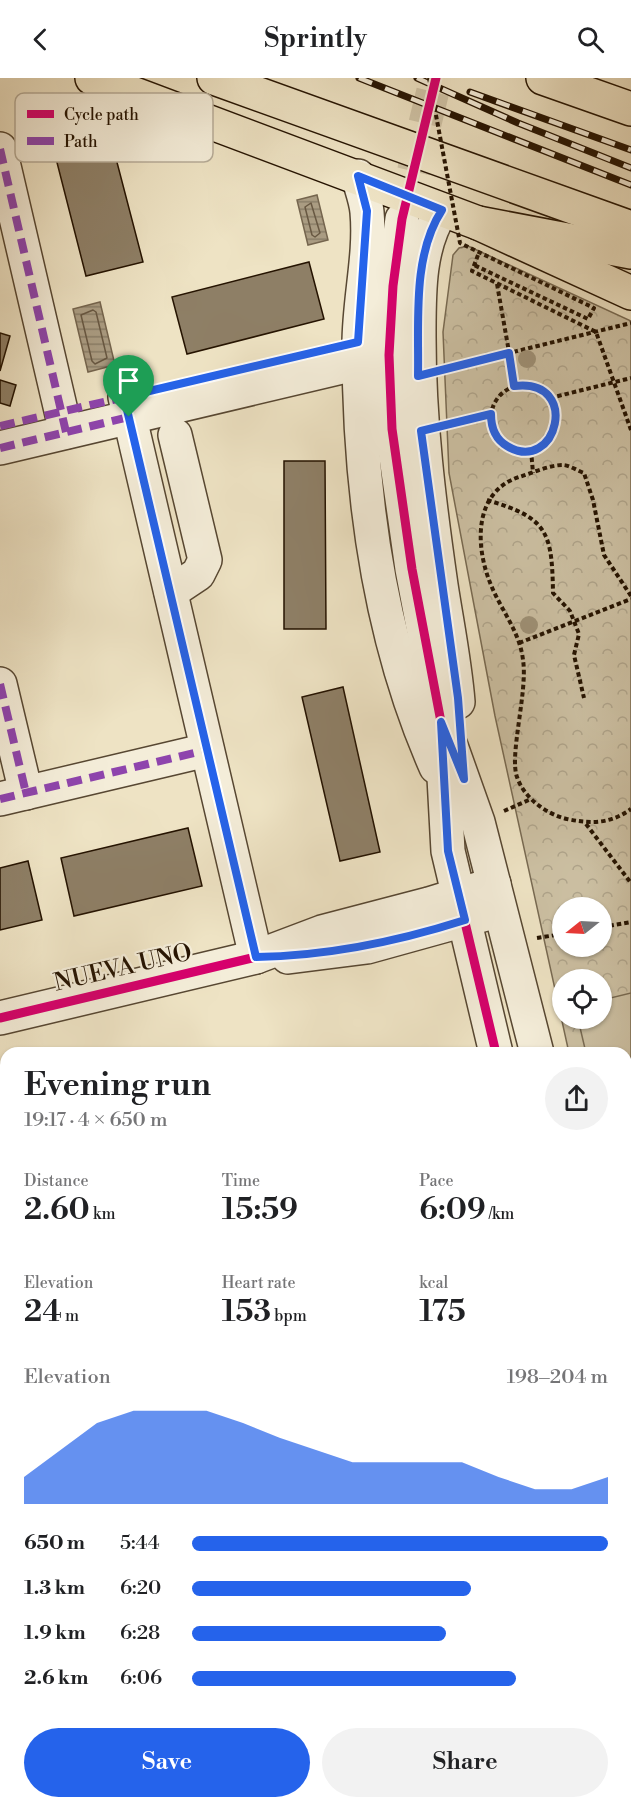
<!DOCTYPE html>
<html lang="en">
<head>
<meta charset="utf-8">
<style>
	body { margin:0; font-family:"Libre Bodoni",serif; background:#f2f2f2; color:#202124; height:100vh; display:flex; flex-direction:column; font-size:22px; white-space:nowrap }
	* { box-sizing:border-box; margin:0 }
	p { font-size:20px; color:#757577 }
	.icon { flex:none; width:33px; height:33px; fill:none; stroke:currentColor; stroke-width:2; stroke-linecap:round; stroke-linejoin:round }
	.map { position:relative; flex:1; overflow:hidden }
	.drawer { position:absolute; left:0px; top:969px; width:632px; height:762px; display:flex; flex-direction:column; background:#fff; border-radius:18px 18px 0 0; box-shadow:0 2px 4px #0004 }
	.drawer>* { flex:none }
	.needle { width:39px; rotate:252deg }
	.controls { position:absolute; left:552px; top:819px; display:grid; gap:12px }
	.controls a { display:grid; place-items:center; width:60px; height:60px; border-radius:50%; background:#fff; box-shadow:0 2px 4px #0004; font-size:30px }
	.pin { position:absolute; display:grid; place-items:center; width:51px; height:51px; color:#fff; margin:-62px -26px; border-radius:50% 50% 50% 0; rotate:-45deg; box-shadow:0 0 6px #0007 }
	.pin .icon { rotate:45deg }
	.round { display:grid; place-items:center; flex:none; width:63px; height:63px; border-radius:32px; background:#f2f2f2 }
	.headline { display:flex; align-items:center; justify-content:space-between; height:102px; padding:0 24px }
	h1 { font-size:33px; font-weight:600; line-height:45px }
	.stats { display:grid; grid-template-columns:repeat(3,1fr); gap:9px; height:102px; padding:6px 24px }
	.stats div { display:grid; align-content:center }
	.stats b { font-size:30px; font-weight:600 }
	.stats small { font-size:16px; font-weight:400 }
	.stats p { font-size:16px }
	.chart { height:168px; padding:12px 24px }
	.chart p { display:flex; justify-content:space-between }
	.chart svg { width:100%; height:108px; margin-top:6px; fill:#2563eb; opacity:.7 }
	.cta { display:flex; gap:12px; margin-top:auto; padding:12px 24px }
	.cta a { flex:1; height:69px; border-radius:36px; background:#2563eb; color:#fff; font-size:24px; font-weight:600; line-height:69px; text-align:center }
	.cta a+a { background:#f2f2f2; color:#202124 }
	ul { padding:0 24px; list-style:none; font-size:20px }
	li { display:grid; grid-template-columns:96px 72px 1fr; align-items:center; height:45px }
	li i { height:15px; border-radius:8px; background:#2563eb }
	header { display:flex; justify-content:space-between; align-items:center; height:78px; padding:0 24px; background:#fff; font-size:27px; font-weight:600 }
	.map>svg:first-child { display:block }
	.park { fill:url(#park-crowns); stroke:#786a52; stroke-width:1.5; fill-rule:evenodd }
	.pitch { fill:#ccc0a3; stroke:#786a52; stroke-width:1.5 }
	.water { fill:url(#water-rules); stroke:#75654e; stroke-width:1.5 }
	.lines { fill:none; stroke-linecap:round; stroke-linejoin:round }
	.shore { stroke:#685842; stroke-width:1.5 }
	.building { fill:#8e7f66; stroke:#251301; stroke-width:1.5 }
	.minor-tunnel { stroke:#d0c4a7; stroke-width:33; stroke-dasharray:33 16; stroke-linecap:butt }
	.minor-casing { stroke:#574732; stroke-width:36 }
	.major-casing { stroke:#251301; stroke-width:36 }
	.highway-casing { stroke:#251301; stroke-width:36 }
	.path { stroke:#251301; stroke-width:4; stroke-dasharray:4.5 3; stroke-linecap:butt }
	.minor { stroke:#f4edd9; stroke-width:33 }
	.major { stroke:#eee3c4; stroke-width:33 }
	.highway { stroke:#eee3c4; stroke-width:33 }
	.rail-casing { stroke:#251301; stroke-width:7 }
	.rail { stroke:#f4edd9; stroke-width:4.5; stroke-dasharray:14; stroke-linecap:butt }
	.path-bridge { stroke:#251301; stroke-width:4; stroke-dasharray:4.5 3; stroke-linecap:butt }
	.quiet { stroke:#8e44ad; stroke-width:8; stroke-dasharray:15 8; stroke-linecap:butt }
	.cycleway-casing { stroke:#f4edd9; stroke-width:13 }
	.cycleway { stroke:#d6006c; stroke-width:9 }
	.tree { fill:#9f9278 }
	.route-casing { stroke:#fff; stroke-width:12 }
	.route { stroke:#2563eb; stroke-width:8 }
	.labels { text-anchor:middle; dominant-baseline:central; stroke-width:4.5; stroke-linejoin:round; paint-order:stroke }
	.street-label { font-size:24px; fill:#251301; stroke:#f4edd9 }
	.key { fill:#f4edd9; stroke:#b6ac98; stroke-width:1.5 }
	.key-label { font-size:16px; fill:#251301 }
</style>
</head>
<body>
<header><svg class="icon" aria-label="back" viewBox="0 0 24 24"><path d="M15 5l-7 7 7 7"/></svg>Sprintly<svg class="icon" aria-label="search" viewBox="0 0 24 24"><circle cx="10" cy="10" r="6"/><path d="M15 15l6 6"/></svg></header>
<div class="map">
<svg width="631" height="1731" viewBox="0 0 631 1731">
	<defs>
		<pattern id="park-crowns" width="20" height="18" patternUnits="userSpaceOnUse" patternTransform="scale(1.5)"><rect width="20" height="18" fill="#ccc0a3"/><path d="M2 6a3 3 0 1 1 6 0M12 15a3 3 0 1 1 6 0" fill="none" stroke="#afa48b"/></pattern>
		<pattern id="water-rules" width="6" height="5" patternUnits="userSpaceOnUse" patternTransform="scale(1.5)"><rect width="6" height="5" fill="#aa9c82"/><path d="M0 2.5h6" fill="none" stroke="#8a7e68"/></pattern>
	</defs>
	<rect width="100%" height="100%" fill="#eee3c4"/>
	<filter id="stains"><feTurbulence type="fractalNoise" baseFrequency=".00333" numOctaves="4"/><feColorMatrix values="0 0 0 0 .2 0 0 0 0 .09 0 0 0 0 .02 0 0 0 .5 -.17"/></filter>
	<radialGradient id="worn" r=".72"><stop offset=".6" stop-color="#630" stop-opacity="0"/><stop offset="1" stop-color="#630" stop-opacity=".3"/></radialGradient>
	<path class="park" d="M468 168 631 243V1246L626 1222V975H569L495 638 449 395 443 254 453 177 459 170ZM562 830H602V868H562ZM562 902H602V940H562Z"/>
	<polygon class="pitch" points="631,915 631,1171 626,1147 626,975 586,975 578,941 602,940 602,922"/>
	<g class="water">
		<polygon points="317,117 328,162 308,167 297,122"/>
		<polygon points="100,224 115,287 88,294 73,231"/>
	</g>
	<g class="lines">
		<g class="shore">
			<polygon points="311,125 320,155 315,159 312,157 305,129"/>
			<polygon points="93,232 96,234 107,280 95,286 92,283 81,237"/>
		</g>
	</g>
	<g class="building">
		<polygon points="107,46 143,184 86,198 51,61"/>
		<polygon points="309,184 324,241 187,276 172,219"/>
		<polygon points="0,255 10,258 0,293"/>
		<polygon points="0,302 16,307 10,328 0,325"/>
		<polygon points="284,383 325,383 326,551 284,551"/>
		<polygon points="343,609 380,774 340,783 302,619"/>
		<polygon points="188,750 202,808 74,838 61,780"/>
		<polygon points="28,783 42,842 0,852 0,790"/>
	</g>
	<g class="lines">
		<polyline class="minor-tunnel" points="402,141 436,0"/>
		<g class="minor-casing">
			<g id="minor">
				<polyline points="0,71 66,354"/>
				<path d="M358 98C361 110 366 122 367 134 371 177 359 222 359 266 359 408 378 558 436 689"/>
				<path d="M442 132C418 168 419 216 419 259 419 343 429 424 441 507 447 546 455 585 458 624"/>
				<polyline points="402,141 393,208 389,277 392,351 412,491 441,644 448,773 496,975"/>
				<polyline points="125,319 256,879"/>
				<polyline points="0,370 359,285"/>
				<polyline points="171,514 198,496 205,482 175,357"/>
				<polyline points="0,606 26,715"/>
				<polyline points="451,668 478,744 537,975"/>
				<polyline points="0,721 207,672"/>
				<polyline points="288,879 367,869 486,836"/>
				<polyline points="0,940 256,879 322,854 429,826 494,806"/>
				<polyline points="0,1025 6,1051"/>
				<polyline points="626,1347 631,1370"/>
				<polyline points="0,1416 6,1415"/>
				<polyline points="626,1525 631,1549"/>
				<polyline points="0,1580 6,1578"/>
				<polyline points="166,1725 167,1731"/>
				<polyline points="305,1725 306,1731"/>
				<polyline points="470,1725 471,1731"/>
				<polyline points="86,1731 112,1725"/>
			</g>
		</g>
		<g class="major-casing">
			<polyline id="major" points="92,0 478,145 631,215"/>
		</g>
		<g class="highway-casing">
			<g id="highway">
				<polyline points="214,0 631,150"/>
				<polyline points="543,0 631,31"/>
				<polyline points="478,145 631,174"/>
			</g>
		</g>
		<g class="path">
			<polyline points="478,177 472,193 596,254 631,352"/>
			<polyline points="497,206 515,308"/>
			<polyline points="448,290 631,245"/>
			<circle cx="524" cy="340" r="33"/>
			<polyline points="550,320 631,300"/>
			<polyline points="451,346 491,336"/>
			<polyline points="531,372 533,395"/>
			<path d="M487 422C548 440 552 454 553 515L570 533 579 556 574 577 584 620"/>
			<path d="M631 518 604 477 593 422 584 395C578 393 569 387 563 387 549 387 532 395 519 399 473 414 475 469 491 507 501 532 520 554 523 582 528 613 509 677 517 699 524 720 546 736 567 741 591 746 610 746 631 731"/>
			<polyline points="519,565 631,521"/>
			<polyline points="504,733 531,721"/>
			<polyline points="586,746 631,805"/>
			<polyline points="602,849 631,844"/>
			<polyline points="537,860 562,856"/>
		</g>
		<use href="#minor" class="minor"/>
		<use href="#major" class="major"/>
		<use href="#highway" class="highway"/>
		<g class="rail-casing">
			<g id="rail">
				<polyline points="359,0 631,107"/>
				<polyline points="417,0 518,45 631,90"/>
				<polyline points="470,14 631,72"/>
			</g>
		</g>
		<use href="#rail" class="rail"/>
		<polyline class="path-bridge" points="429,0 460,165 594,230 588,241 474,187"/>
		<g class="quiet">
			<polyline points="0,71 66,354"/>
			<polyline points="0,348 125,319"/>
			<polyline points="0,370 129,339"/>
			<polyline points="0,606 26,715"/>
			<polyline points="0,721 207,672"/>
			<polyline points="0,1025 6,1051"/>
			<polyline points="0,1416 6,1415"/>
			<polyline points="0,1580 6,1578"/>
			<polyline points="166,1725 167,1731"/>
			<polyline points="305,1725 306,1731"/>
			<polyline points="470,1725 471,1731"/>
			<polyline points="86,1731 112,1725"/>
		</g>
		<g class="cycleway-casing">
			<g id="cycleway">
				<polyline points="436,0 402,141 393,208 389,277 392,351 412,491 441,644 448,773 496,975"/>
				<polyline points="0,940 256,879 125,319"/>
			</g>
		</g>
		<use href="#cycleway" class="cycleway"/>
	</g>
	<g class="tree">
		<circle cx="527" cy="281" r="9"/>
		<circle cx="529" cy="547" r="9"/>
	</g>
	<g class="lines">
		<g class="route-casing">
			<path id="route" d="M358 98 442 132C412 178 419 244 418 298L509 275 514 308C582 299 557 398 507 368 495 361 491 349 491 336L421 353 458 620 464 701 441 644 448 773 465 842C396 864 329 878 256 879L124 319 358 264 367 133Z"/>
		</g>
		<use href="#route" class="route"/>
	</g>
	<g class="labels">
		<g class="street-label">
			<text transform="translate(123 890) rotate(-13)">NUEVA UNO</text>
		</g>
	</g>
	<rect x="15" y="15" width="198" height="69" rx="9" class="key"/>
	<rect x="27" y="32" width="27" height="8" fill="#d6006c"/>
	<rect x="27" y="59" width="27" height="8" fill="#8e44ad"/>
	<g class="key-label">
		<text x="64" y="42">Cycle path</text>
		<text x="64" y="69">Path</text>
	</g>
	<rect width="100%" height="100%" filter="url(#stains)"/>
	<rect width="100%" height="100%" fill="url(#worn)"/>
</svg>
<div class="controls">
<a><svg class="needle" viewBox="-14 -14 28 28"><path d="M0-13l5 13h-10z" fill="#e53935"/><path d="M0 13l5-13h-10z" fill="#757577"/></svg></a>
<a><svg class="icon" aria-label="locate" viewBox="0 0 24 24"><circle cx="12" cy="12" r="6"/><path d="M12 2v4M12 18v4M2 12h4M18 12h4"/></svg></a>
</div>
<div class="pin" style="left:129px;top:339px;background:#1e9e55"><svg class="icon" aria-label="arrive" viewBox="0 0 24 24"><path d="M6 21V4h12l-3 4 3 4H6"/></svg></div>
<section class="drawer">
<div class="headline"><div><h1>Evening run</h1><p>19:17 · 4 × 650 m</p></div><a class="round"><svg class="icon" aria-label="share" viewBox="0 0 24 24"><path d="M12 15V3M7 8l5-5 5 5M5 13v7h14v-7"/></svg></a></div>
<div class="stats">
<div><p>Distance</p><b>2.60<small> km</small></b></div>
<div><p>Time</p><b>15:59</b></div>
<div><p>Pace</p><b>6:09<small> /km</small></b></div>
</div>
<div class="stats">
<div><p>Elevation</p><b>24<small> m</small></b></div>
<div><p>Heart rate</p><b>153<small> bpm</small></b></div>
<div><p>kcal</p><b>175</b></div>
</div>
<div class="chart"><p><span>Elevation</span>198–204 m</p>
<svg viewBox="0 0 160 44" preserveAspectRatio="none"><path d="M0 44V33L10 22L20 11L30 6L40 6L50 6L60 11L70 17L80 22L90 27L100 27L110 27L120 27L130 33L140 38L150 38L160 33V44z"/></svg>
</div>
<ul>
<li><b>650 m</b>5:44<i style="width:100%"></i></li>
<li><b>1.3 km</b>6:20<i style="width:67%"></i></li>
<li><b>1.9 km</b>6:28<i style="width:61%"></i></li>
<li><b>2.6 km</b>6:06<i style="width:78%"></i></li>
</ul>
<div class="cta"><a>Save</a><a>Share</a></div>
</section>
</div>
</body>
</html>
